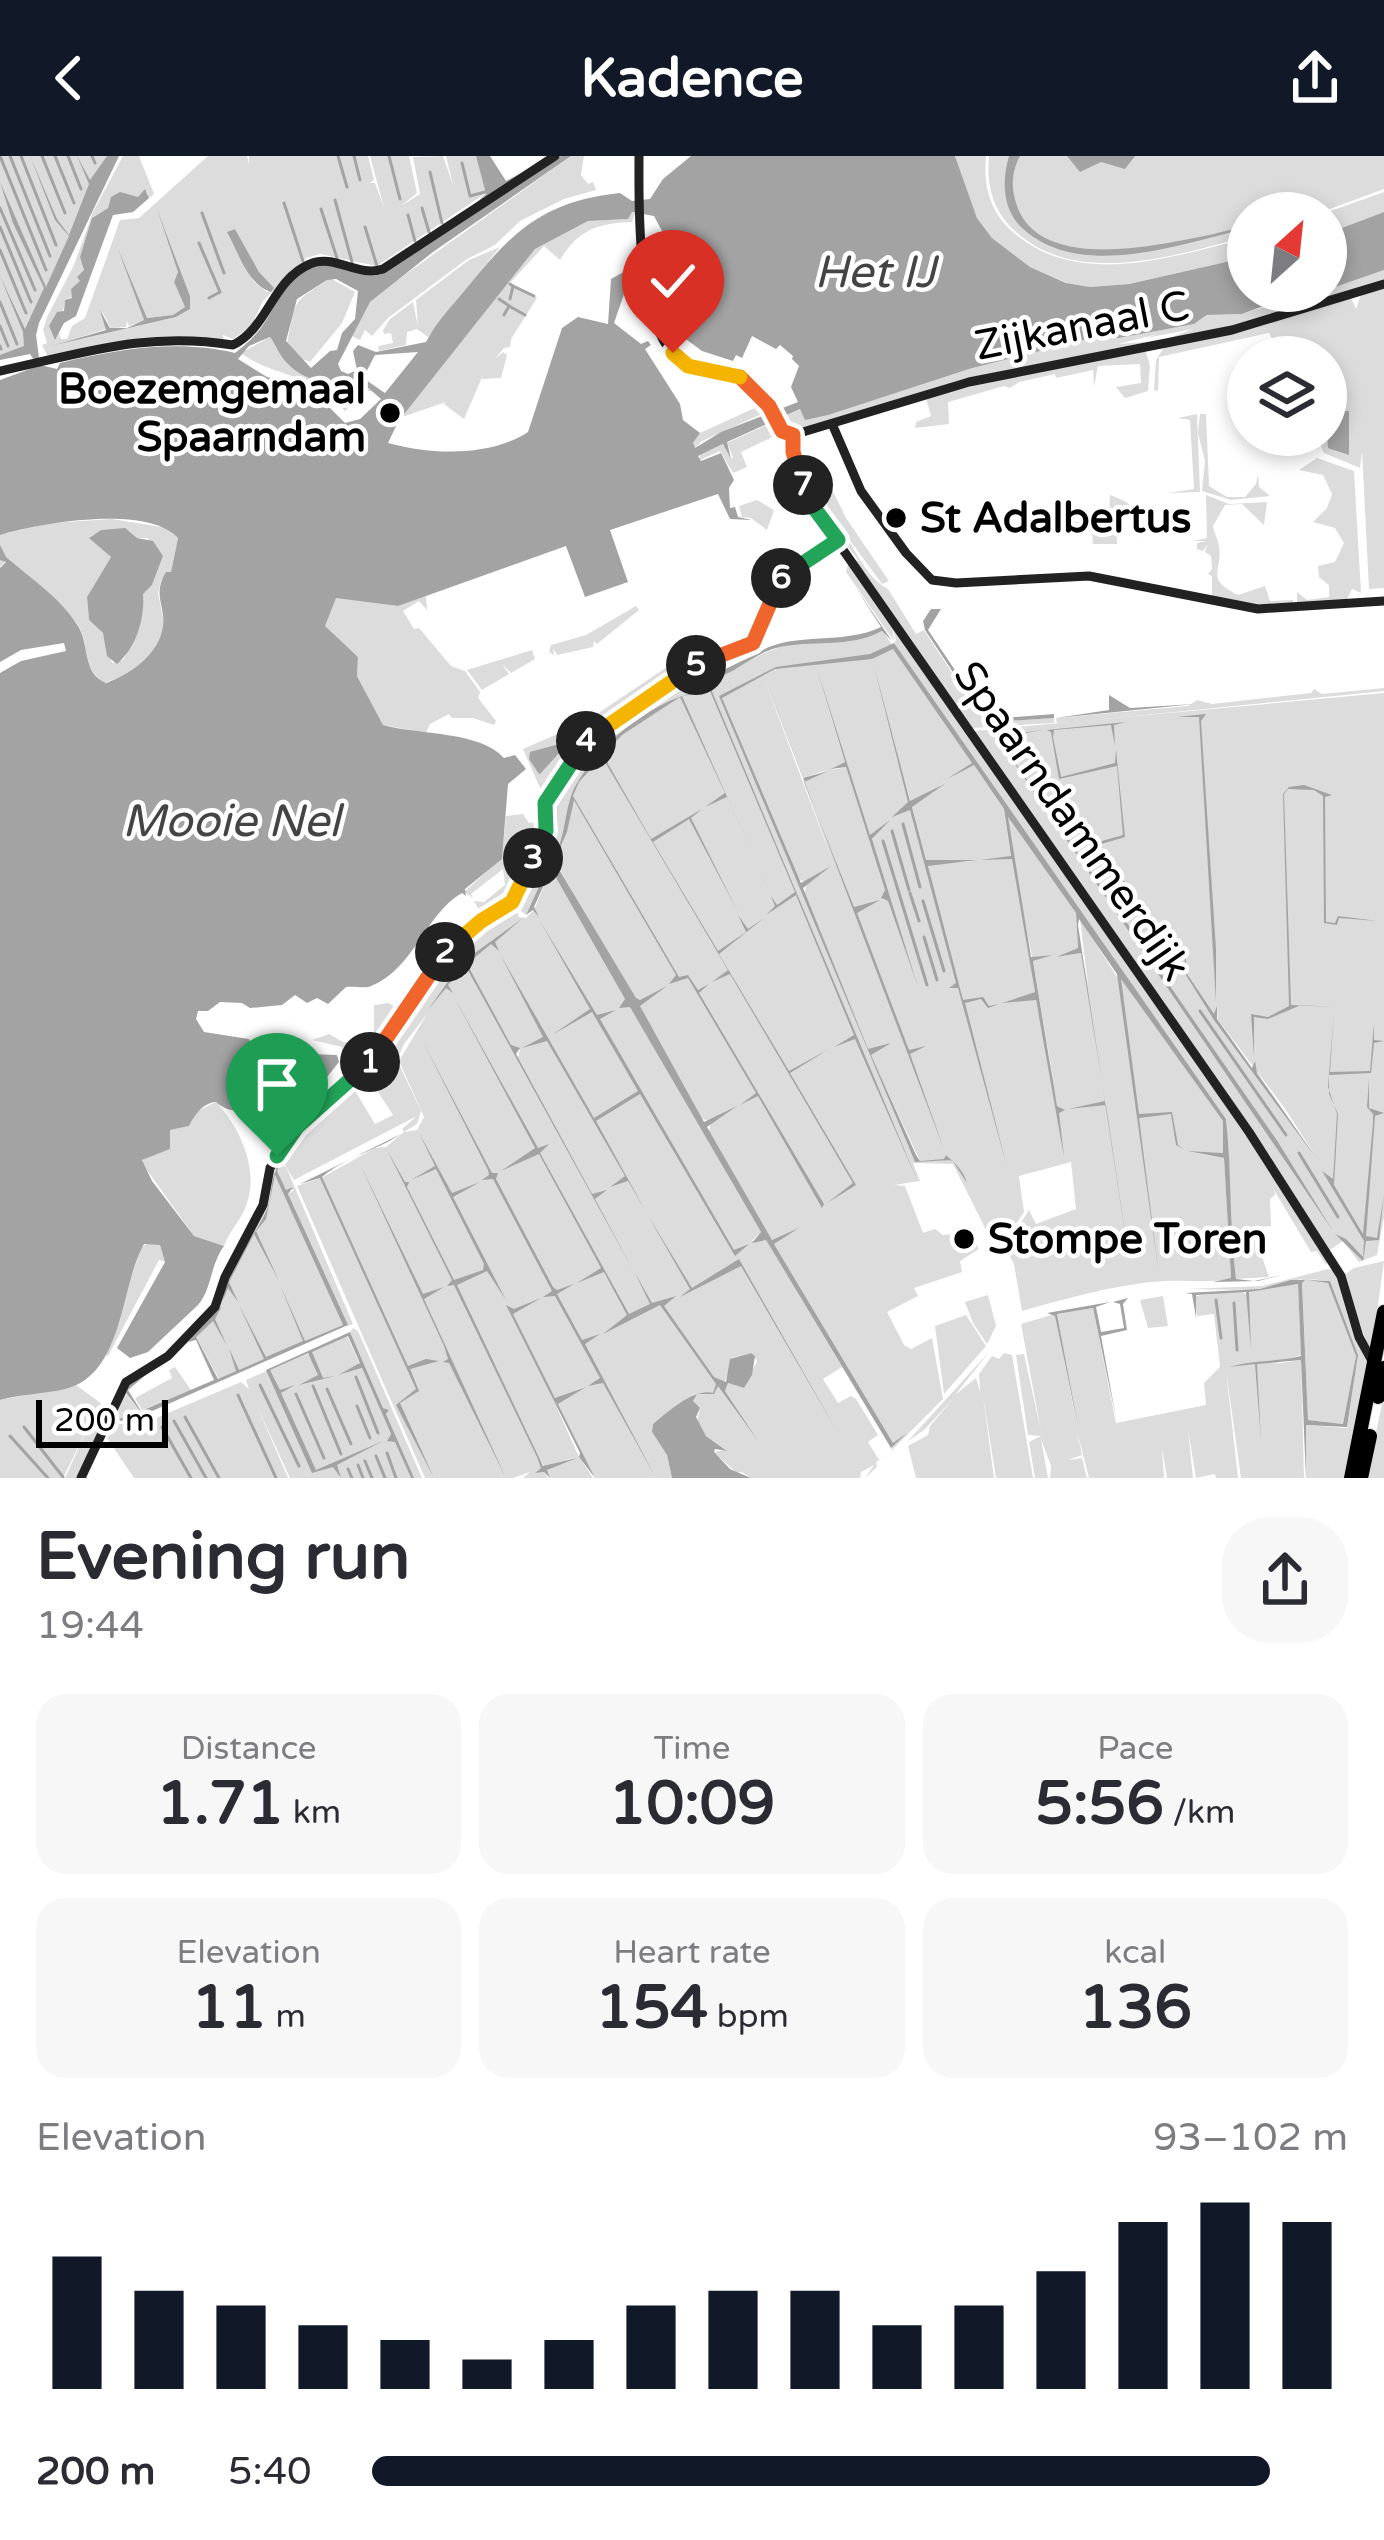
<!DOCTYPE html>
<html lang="en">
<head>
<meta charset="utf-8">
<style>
	body { margin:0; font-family:"Varela Round",sans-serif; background:#f7f7f7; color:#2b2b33; height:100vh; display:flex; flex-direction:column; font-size:45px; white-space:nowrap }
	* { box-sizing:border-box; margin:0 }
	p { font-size:39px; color:#7c7c81 }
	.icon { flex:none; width:66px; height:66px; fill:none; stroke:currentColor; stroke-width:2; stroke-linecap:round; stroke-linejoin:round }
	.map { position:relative; height:1322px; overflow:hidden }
	.side { display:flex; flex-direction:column; background:#fff; flex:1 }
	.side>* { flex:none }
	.needle { width:78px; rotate:27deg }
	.buttons { position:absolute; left:1227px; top:36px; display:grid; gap:24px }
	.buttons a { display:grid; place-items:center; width:120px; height:120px; border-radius:50%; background:#fff; box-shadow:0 6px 18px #0003; font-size:60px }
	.scale { position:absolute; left:36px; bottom:30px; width:132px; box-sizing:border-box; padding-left:12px; border:6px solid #000; border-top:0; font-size:33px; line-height:42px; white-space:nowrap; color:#000; -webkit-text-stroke:9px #fff; paint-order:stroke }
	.pin { position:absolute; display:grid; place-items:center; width:102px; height:102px; color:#fff; margin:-123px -51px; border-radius:50% 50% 50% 0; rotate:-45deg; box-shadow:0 0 12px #0007 }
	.pin .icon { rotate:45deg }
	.km { position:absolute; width:60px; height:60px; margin:-30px; border-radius:50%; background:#222; color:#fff; font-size:33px; line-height:60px; text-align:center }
	.round { display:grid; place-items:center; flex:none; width:126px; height:126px; border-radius:48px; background:#f7f7f7 }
	.headline { display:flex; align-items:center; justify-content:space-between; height:204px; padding:0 36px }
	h1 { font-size:66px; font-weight:700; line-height:90px }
	.figures { display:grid; grid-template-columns:repeat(3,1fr); gap:18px; height:204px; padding:12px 36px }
	.figures div { display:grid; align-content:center; border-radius:30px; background:#f7f7f7; text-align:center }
	.figures b { font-size:60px; font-weight:700 }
	.figures small { font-size:33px; font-weight:400 }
	.figures p { font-size:33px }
	.chart { height:336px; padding:24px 36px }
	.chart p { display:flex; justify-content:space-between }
	.chart svg { width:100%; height:216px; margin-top:12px; stroke:#111827; stroke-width:6 }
	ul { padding:0 36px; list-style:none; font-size:39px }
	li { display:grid; grid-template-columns:192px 144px 1fr; align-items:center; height:90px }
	li i { height:30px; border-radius:15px; background:#111827 }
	header { display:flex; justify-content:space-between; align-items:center; height:156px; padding:0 36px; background:#111827; color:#fff; font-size:54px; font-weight:700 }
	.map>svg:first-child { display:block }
	.green { fill:#dcdcdc; fill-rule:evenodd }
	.water { fill:#a3a3a3; fill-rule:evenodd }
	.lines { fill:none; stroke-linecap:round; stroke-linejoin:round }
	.stream { stroke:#a3a3a3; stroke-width:3 }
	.highway-casing { stroke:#dbdbdb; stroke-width:16 }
	.secondary { stroke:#222; stroke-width:9 }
	.highway { stroke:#000; stroke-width:14 }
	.split-1-casing { stroke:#fff; stroke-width:24 }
	.split-2-casing { stroke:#fff; stroke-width:24 }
	.split-3-casing { stroke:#fff; stroke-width:24 }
	.split-4-casing { stroke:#fff; stroke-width:24 }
	.split-5-casing { stroke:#fff; stroke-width:24 }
	.split-6-casing { stroke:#fff; stroke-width:24 }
	.split-7-casing { stroke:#fff; stroke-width:24 }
	.split-8-casing { stroke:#fff; stroke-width:24 }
	.split-9-casing { stroke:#fff; stroke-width:24 }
	.split-1 { stroke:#22a559; stroke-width:15 }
	.split-2 { stroke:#f0652b; stroke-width:15 }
	.split-3 { stroke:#f5b400; stroke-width:15 }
	.split-4 { stroke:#22a559; stroke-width:15 }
	.split-5 { stroke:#f5b400; stroke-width:15 }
	.split-6 { stroke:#f0652b; stroke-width:15 }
	.split-7 { stroke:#22a559; stroke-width:15 }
	.split-8 { stroke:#f0652b; stroke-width:15 }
	.split-9 { stroke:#f5b400; stroke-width:15 }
	.poi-dot { fill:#000; stroke:#fff; stroke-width:4.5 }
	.labels { text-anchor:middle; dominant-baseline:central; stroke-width:9; stroke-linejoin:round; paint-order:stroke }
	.street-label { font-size:42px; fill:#000; stroke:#fff }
	.poi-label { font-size:42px; font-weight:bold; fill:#000; stroke:#fff; text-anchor:start }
	.water-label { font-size:45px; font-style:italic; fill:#444; stroke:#fff }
</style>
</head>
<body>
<header><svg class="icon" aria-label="back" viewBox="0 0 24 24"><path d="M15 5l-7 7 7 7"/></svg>Kadence<svg class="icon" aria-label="share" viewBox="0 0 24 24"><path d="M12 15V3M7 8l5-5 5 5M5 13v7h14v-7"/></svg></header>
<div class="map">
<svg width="1384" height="1322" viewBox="0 0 1384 1322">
	<rect width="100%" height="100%" fill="#fff"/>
	<g class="green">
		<polygon points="0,0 113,0 41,151 32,193 0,201"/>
		<path d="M123 0H139L154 38 149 42 147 35 139 41 110 45 108 52 93 61 80 101 84 111 81 126 71 133 73 141 65 144 63 156 57 157V182L58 175 61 183H67L72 170 85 162 120 64 139 62 208 0H247L249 8V0H368L374 24 370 27H375L384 52 370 0H409L417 37 401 50 420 38 413 1 443 0 453 29 446 0H476L486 37 377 110 320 98 306 102 263 145 251 170 233 183 223 179 224 186C156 178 114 184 48 201L42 189 47 187 43 174 47 161 74 109 93 56ZM161 63 190 140V153L176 161 52 190 106 173 102 155 111 172 126 171 127 165 129 170 144 164 124 109 147 162 173 159 185 151 174 126 178 116ZM235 73 259 116 273 132 267 136 254 126 230 80 228 76Z"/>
		<polygon points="571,0 584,0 581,19 588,28 593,26 596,34 564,43 520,65 495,89 467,103 388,162 372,180 365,174 360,184 352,180 370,146 385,133"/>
		<path d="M955 0H986C983 30 990 56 1013 76 1078 134 1174 100 1248 82V101L1129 128 1090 131 1067 127 1030 111 992 82 977 62Z"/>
		<path d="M989 0H1384V33L1319 57H1248V80C1177 99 1078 132 1016 76 993 56 986 29 989 0Z"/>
		<polygon points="1384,36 1384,56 1326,78 1325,57"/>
		<path d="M631 56 635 57 632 66C598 67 578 74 560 104L544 90 510 127 537 142 511 183 510 191 504 192 495 203 503 196 507 199 501 222 482 223 483 219 464 263 444 248 446 246 402 261 535 93 588 65 627 63Z"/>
		<polygon points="500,91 428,181 417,173 407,176 406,189 379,195 378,190 393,187 391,177 384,178 383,174 390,163 413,146 418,171 416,144 469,104"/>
		<polygon points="1384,114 1384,126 1251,166 1164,184 1193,173 1146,182 1158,178 1118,188 1159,185 964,223 1003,211 802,273 782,269 778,264 800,253 814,259 828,258 969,213 1082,184 1119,182 1194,168 1208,159 1242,158"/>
		<path d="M330 122 355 136 342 167 310 206 299 202 287 188C297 140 291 149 330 122Z"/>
		<polygon points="1384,130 1384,432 1369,433 1362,295 1360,312 1324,297 1316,279 1326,279 1326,201 1280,201 1269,177 1159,201 1158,235 1154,234 1156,204 1165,190 1351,142 1356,153 1361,138"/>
		<path d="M270 181C276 189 279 199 286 206 302 225 336 233 357 223L376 235H363L355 245 348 241 344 246 348 252 345 255 333 243 348 229 329 239C302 217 269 218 241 197Z"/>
		<polygon points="1145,193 1150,210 1148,235 1125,242 1116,231 1141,227 1140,208 1098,210 1094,230 1093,214 1056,222 1055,218 1019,226 1010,232 1004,230 948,246 949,268 915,272 916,266 931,260 926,242 954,231"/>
		<polygon points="759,250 764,257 702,285 695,292 692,288 700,277"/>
		<polygon points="1197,258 1200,336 1168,337 1194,333 1190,264 1178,262"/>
		<polygon points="1200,258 1206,258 1209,330 1227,341 1245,341 1256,328 1258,318 1259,331 1270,340 1231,344 1202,335 1205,305 1198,277"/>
		<polygon points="773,266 779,278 741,296 747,311 733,317 720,295 700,304 700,299 724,288 731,303 733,301 727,287"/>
		<path d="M809 302 818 305 846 362 889 425 882 428 846 379C856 397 870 425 888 433L916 478 924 474 979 558 989 566 1054 562V567L972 572 853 404 859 405 816 350 819 346 810 341 799 307Z"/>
		<polygon points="1317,302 1354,315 1361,437 1352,433 1346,445 1297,447 1297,436 1307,444 1329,441 1329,429 1319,421 1318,410 1335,406 1344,387 1335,372 1313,366 1327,352 1332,338 1323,319 1299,314"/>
		<path d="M1110 339C1139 349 1139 358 1141 387L1138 358H1116L1117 388H1093L1092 376 1076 374 1058 380 1066 375 1063 366H1109Z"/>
		<path d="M1206 339 1229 348 1267 346 1264 369 1242 348 1225 349 1213 370C1214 377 1218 383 1219 390 1223 416 1204 422 1238 439L1265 430 1270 445 1293 444V447L1256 450 1212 441V420L1208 418 1212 413 1211 400 1205 396 1207 389 1203 395 1197 393V387L1207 385H1193L1207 382Z"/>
		<polygon points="757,344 774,354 767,374 751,362 742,361 739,350"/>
		<path d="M112 363 167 372 178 382 171 416 161 425 158 437 165 471 153 498 131 517 104 527C82 511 90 490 78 469 62 444 30 423 8 403L0 411V379L50 367ZM124 373 137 382H147L163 400 152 429 142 438C146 462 135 484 123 504L112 507 103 477 89 464 87 441 111 401 90 381 101 374Z"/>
		<path d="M849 405 1244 971 1328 1105 1326 1109 1317 1095 1311 1096 1274 1034 1275 1039 1270 1043 1271 1070 1254 1071 1256 1091 1259 1092 1269 1121 1236 1123C1228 1070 1232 1017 1226 963L919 527 894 487 896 484 892 471 894 485 846 416Z"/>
		<polygon points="426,440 427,454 419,445 403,455 414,473 419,472 451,510 465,515 480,536 478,542 496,565 494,569 473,562 452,562 449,558 430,568 426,577 383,569 357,520 358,501 324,470 336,441 397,450"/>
		<polygon points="636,450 639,454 597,488 594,485 593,491 557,499 553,492 554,499 549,496 551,489 586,479"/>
		<path d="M883 475 892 489 888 494 893 493 899 499 1004 653 1011 702 1008 660 1076 757 1078 792 1056 801 1081 797 1088 829 1080 763 1119 824 1122 823 1223 965V997L1190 996 1224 1002 1231 1123C1209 1127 1187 1124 1165 1125 1122 1127 1068 1142 1022 1155L1014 1108 1001 1083 1013 1079 1029 1054 1036 1068 1076 1053 1071 1006 1019 1020 1024 1056 1009 1078 991 1084 953 1008 913 1007 920 1025 894 1029 905 1030 923 1077 935 1073 943 1079 954 1078 968 1089 969 1082 960 1077 968 1074 979 1093 960 1105 962 1116 914 1132 918 1140 887 1156 904 1189 911 1193 932 1182 943 1243 891 1295 893 1287 774 1088 783 1081 772 1084 709 975 711 965 702 963 644 861 639 849 647 842 638 844 633 839 547 692 558 671 555 645C580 603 633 545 680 528 689 525 699 526 708 522L712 530 710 521 713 525C732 516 751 502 772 494 806 481 846 491 883 475ZM765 525 803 622 827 614 804 626 832 704ZM823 535 870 679 878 676 872 684 916 825 888 745 882 743 885 734 846 611 832 614 845 606ZM720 540 799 723 806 727 805 738 866 889 920 1005 915 1006ZM898 603 911 646 946 626 912 650 926 704 972 705 928 709 938 755ZM1021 746 1032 801 1052 799 1033 805 1053 922 1035 842 1006 846 1035 836Z"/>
		<polygon points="700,489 704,497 701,502 597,568 593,562 597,558"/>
		<polygon points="532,494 535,503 511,517 502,508 509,518 482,534 467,514"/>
		<polygon points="1384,532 1384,535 1075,566 1057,567 1056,562 1188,550 1197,544 1212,548 1311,537 1314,533 1322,538"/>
		<path d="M1384 537V1061L1377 1099 1359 1106 1343 1085 1327 1096 974 575ZM1207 850 1214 859 1217 851 1218 864 1286 954 1321 1009Z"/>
		<polygon points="587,565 593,574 545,643 523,593"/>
		<polygon points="523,658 529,667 546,665 512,740 483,761 474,745 484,746 505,729 503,713 471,738 473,742 464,736 502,702 506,660"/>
		<path d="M552 666 541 698 550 705 526 759 516 751 519 761 526 762 534 754 551 713 626 844 620 851H631L761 1076 752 1085 766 1084 842 1211 823 1223 838 1247 851 1240 856 1243 878 1279 868 1286 879 1304 887 1300 876 1306 877 1311 865 1322 874 1309 861 1316 860 1322H751L742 1316H736L713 1296 726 1294 706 1280 697 1265 700 1253 693 1246 695 1238 653 1268 652 1276 667 1299 672 1322H595L558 1248 585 1231 556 1243 543 1221 579 1301 593 1322H550L547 1314 576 1301 545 1311 538 1301 541 1312 535 1317 544 1316 548 1322H523L530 1316 513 1322H425L297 1030 321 1022 375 992 386 991 404 976 417 974 424 961 399 905 427 858 404 888 397 904 421 955 417 968 404 976 402 973 417 960 294 1024 280 1001 294 979 360 916 362 917 351 928 375 968 393 959 363 913 442 804 478 769 512 748ZM512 890 520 894 518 901 632 1113ZM665 1152 714 1221 725 1226 732 1202 751 1197 757 1205 744 1232 728 1227 725 1235 759 1285Z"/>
		<polygon points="389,847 401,856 382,888 374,883 374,849"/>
		<polygon points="329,878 343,886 357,886 356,901 370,884 371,901 358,907 345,924 342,891 312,884"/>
		<path d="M216 946C239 970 259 1012 247 1047 243 1062 229 1075 224 1090L194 1080 142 1007 144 1002 170 993V974L189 970 197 955Z"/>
		<polygon points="279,1003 287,1013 353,1168 347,1170 288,1038 294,1034 286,1034 275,1013 272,1023 277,1020 343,1169 219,1223 195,1179 166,1207 130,1228 125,1237 140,1255 113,1264 124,1232 210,1163"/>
		<polygon points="148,1087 160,1089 165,1106 159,1104 108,1200 106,1199 141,1092"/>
		<polygon points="1384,1105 1371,1201 1344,1119 1354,1112"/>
		<polygon points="1328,1113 1334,1114 1371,1206 1346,1322 1306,1322 1306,1269 1347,1272 1358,1199 1330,1125 1309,1123 1328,1127 1356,1200 1343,1268 1308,1264 1302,1123 1263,1132 1298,1128 1301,1199 1274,1208 1301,1204 1304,1322 1241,1322 1226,1214 1238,1322 1216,1322 1215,1318 1196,1322 1188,1274 1193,1322 1167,1322 1162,1292 1164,1322 1089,1322 1077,1275 1082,1299 1068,1304 1082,1302 1087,1322 1050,1322 1051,1310 1041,1283 1048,1322 1035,1322 1029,1286 1041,1280 1028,1279 1016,1199 1024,1198 1041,1275 1021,1168 1055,1158 1077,1269 1057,1158 1093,1152 1116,1267 1206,1249 1204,1227 1220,1211 1214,1158 1197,1160 1194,1140 1241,1135 1247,1139 1253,1134 1185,1133 1262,1130"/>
		<polygon points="988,1139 996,1170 987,1188 973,1167 965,1146"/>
		<polygon points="1163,1140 1168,1170 1148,1172 1140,1144"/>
		<polygon points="966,1159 986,1190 944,1238 935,1170"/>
		<polygon points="353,1172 358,1175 422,1322 414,1322 411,1317 386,1258 389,1254 383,1252 350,1176"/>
		<path d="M347 1180 360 1208 338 1219 362 1212 391 1278 387 1285H395L411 1322H290L257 1250 288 1322H134L107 1282 115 1272H109L112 1266C127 1272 136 1262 149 1265L241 1226 249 1233 246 1224 307 1197 316 1209 311 1196Z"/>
		<polygon points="990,1195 955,1239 976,1222 980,1236 979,1218 992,1200 999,1203 1004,1197 1012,1199 1033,1322 996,1322 983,1240 994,1322 916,1322 908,1290 928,1279 930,1270 953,1243 925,1273 907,1286"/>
		<polygon points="175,1211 191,1234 142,1254 135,1242 172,1222 169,1214"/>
		<polygon points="76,1229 110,1254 107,1261 98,1253 94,1257 106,1263 79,1322 65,1322 90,1267 98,1265 94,1259 63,1322 0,1322 0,1244"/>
		<polygon points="1384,1239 1384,1322 1366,1322"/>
	</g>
	<g class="water">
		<path d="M30 0 57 63 69 79 89 28 77 0 90 24 107 0H119L39 167 36 179 40 209 57 213 60 207C117 193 178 183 235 197 242 191 249 186 256 178 275 158 287 110 322 109 342 109 359 122 380 119L561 0H571L433 96 370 146 338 208 341 215 348 218 357 214 353 195 358 189 376 196 426 186C436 166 452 150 466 133 512 76 543 45 620 37L632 45 650 43 663 23 691 0H955L977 62 992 82 1030 111 1066 127 1090 131 1129 128 1248 101V135H1324L1282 143 1242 158 1207 159 1194 168 1119 182 1083 184 969 213 828 259 805 264 800 253 727 286 731 303 723 288 698 300 701 305 721 297 734 324 729 332 730 352 735 351 738 361 752 364 730 363 718 338 610 374 628 426 585 441 566 390 398 450 336 442 325 470 358 501 357 520 383 569C419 579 480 575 504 602L515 599 526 613 508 628 502 703 465 733 466 740 462 737C425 758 414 813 371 830 365 833 356 830 346 831L328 848 317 842 307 847 295 839 282 849 250 852 242 847 220 846 208 855H198L196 863 204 876 249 883 250 887 286 907 311 898 337 899 339 906 319 931 289 954C265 951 233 963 216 946 202 947 195 959 189 970L170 974V993L142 1004 152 1025 194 1080 224 1090C210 1109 212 1133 198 1149L148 1196 130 1202 117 1192 165 1106 160 1089 144 1088C120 1130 124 1219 65 1233 44 1238 21 1238 0 1244V517L21 505 66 495 64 487 21 494 0 506V412L6 406 0 404V389L6 401C29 421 62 443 78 470 90 490 82 517 106 527 139 515 167 489 163 459 161 443 155 435 166 416H171L178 382C147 348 40 367 0 379V224L38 210 30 198 0 204V199L24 190 23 176 0 120 25 173 44 132 13 67 0 26 46 131 69 80 55 64ZM632 56 654 60 670 90 611 123 608 168 578 161 562 172 528 276C490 301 431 299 388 287L398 266 535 93 588 65 628 63ZM658 106 669 167 664 174 668 181 679 178 702 195 733 205 736 199 742 202 752 180 776 193 780 189 793 200 792 203 799 210 791 231 798 246 721 276 695 292 693 287 700 277 683 264 680 248 645 193 651 189 648 185 641 188 614 167 632 115ZM336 123 358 135 355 163 342 177 337 194 330 195 311 212 286 185 297 143 327 124ZM270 181C276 189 279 199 286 206 302 225 336 233 358 223L381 243 360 263 345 267 307 229 267 221 238 203 249 190ZM418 196 385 237 363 222 375 199Z"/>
		<polygon points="476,0 490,0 506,25 521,17 477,46 486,38"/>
		<path d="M1009 0H1020C1010 18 1011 36 1019 55 1046 114 1154 90 1204 80 1219 77 1237 71 1248 72 1181 88 1079 126 1021 71 1002 52 1002 24 1009 0Z"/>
		<polygon points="1067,0 1135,0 1125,13 1101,6 1080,16"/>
		<polygon points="145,33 149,42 133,56 113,59 76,160 64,167 55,184 49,170 57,156 64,155 65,144 72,142 71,133 80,125 77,121 84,114 80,101 92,62 108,52 111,41 120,36 138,41"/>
		<polygon points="157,53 190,140 190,153 176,161 51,190 106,174 100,154 110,172 127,172 144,164 118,93 147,162 173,159 185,151 174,126 178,116"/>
		<polygon points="1384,56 1384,114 1326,134 1326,78"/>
		<path d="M235 73 259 116 274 132 271 136C247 128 239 97 227 76Z"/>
		<polygon points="1326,255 1349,255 1349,299 1328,292"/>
		<path d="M125 372 137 382 153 385 163 400 152 429 143 438C145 461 137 491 117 508L107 500 103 477 89 464 87 441 111 401 89 382 101 374Z"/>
		<path d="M856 432 892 485 882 475C849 493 811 483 776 492 754 498 737 516 714 523L716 534 705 508 713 519 754 499 753 491 758 497 764 472 761 495C793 476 844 489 881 471Z"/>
		<polygon points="931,453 941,453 928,474 988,563 1054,558 1054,562 992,566 984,563 925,474 923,465"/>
		<path d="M894 487 1226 963C1232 1017 1229 1069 1236 1123L1254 1125 1282 1119 1258 1125 1213 1126 1231 1122 1224 1002 1187 995 1223 997V965L1121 823 1139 958 1172 956 1178 989 1184 993 1176 989 1171 958 1139 962 1159 1119 1117 818 1079 763 1078 769 1132 1123 1106 949 1068 953 1105 945 1081 797 1056 801 1078 792 1076 757 1008 661 1031 801 1053 799 1033 805 1057 950 1065 954 1059 957 1064 1001 1036 844 1002 847 1035 836 1012 703 980 704 1011 700 1004 653 974 609 947 623 972 607 893 493 872 503 775 513 722 542 801 727 831 710 803 732 868 893 891 887 871 899 916 999 920 1005 944 1003 946 999C955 1008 962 1012 967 1027L952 1004 915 1006 719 540 776 511 870 498Z"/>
		<polygon points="873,506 910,645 946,627 912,651 926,704 977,704 928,710 963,844 983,841 989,850 999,848 988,852 981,843 965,847 1007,1011 958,832 949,832 956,827 910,654 892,661 908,646"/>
		<polygon points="817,513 870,679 890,664 872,683 918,831 888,745 881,742 885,734 846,611 831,613 845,606"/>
		<path d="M706 520 707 524 678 529 600 583 557 641 558 671 547 694 554 701C567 678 564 650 576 629 601 583 660 539 711 533L918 1026 855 883 834 891 854 879 796 739 766 759 775 750 771 740 777 749 795 736 710 535 682 540 770 737 727 641 705 651 725 637 680 541 622 579 603 599 651 683 702 653 691 662 738 756 689 663 653 686 718 795 746 776 738 759 748 773 764 762 719 798 789 915 829 893 790 917 856 1029 827 1047 853 1027 730 818 712 826 728 814 602 601 579 626 573 640 679 821 688 819 698 834 709 828 699 837 824 1048 822 1052 758 940 740 949 756 937 688 822 669 828 676 819 574 644 567 676 554 705 636 842 640 844 667 830 640 850 704 966 737 950 707 971 772 1084 799 1072 774 1088 893 1287 907 1277 891 1292 766 1084 752 1087 761 1076 630 851 619 852 625 843 551 713 534 751 539 761 533 754 526 759 550 706 544 698 520 747 517 748 552 673 554 640 594 581 678 525Z"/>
		<polygon points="766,524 803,622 828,615 804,626 854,751 880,744 857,757 909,894 926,890 910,898 945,996"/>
		<polygon points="1109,539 1130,552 1195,548 1056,562 1109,554"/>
		<polygon points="1206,558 1201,565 1216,793 1216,846 1199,561 1177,561"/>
		<polygon points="1126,566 1114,569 1115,590 1111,569 1054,574 1053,581 1061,621 1115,607 1116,594 1125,681 1098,689 1154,767 1155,789 1151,767 1095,687 1123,679 1117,610 1059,623 1051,576 1047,574"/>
		<polygon points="1043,574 998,582 1152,803 1154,793 1158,802 1185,792 1187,818 1214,858 1217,850 1217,863 1252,912 1255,905 1257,917 1322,1010 1214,864 1186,819 1184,798 1154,807 1278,986 1333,1075 996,580"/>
		<polygon points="570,585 540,618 539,618 529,603 530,596"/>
		<polygon points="1304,629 1332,639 1325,641 1326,766 1335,767 1338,760 1378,765 1339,762 1337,769 1324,767 1323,640 1314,634 1288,633 1284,638 1291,849 1335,851 1301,849 1268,863 1254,861 1254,901 1251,858 1268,861 1289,850 1283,638 1289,631"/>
		<polygon points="523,762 495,786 499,795 491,788 467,808 511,889 520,892 516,898 592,1038 607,1034 595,1043 633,1114 465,809 448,829 453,837 446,832 428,854 461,807"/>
		<polygon points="540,765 597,859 616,854 600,863 734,1094 749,1088 735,1100 640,938 596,965 645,1054 628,1025 610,1031 625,1020 547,885 522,892 543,881 500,798 594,962 638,935 592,856 552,879 590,853"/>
		<path d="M454 841 538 992 549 988 540 997 629 1158 650 1148 635 1117 652 1147 676 1140 664 1150 714 1221 726 1226 730 1203 751 1197 755 1200 752 1219 744 1232 728 1227 725 1235 759 1286 718 1230 714 1238H697L693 1245 700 1252 696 1261 706 1280 727 1295 715 1293 714 1296 730 1313 751 1322H672L667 1299 652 1276 653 1268C669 1255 694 1232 713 1237L716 1228 660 1149 603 1178 627 1159 604 1116 577 1127 601 1112 539 998 501 1015 535 992Z"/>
		<polygon points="1334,855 1330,916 1370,915 1374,867 1374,884 1384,885 1374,887 1371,917 1329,919 1329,938 1338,958 1334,1029 1363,1078 1373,967 1373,958 1367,951 1369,923 1369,952 1384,957 1375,960 1366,1080 1377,1082 1384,1038 1379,1084 1366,1085 1363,1105 1335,1078 1346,1083 1363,1101 1364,1085 1322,1015 1333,1023 1337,958 1328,931"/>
		<polygon points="423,886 492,1017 498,1017 496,1023 553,1131 557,1134 574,1128 557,1138 582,1184 600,1178 585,1188 656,1322 603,1227 588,1230 600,1222 555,1140 543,1141 552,1135 550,1131 493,1023 482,1024 489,1019 488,1014"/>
		<polygon points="419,977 452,1037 480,1026 453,1041 506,1144 487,1115 457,1129 543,1310 577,1302 547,1314 550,1322 544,1316 535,1317 541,1312 537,1301 454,1129 447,1130 452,1124 387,994 405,1026 409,1026 407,1031 454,1124 483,1114 484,1108 436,1013 411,1024 435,1010"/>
		<path d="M401 978C376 995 349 999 322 1021L408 1210 426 1203 439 1205 410 1213 419 1235 400 1247 434 1322 396 1249 416 1233 320 1022 300 1028Z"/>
		<path d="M281 1005 277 1015 286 1034 293 1031 288 1038 348 1169 143 1259 121 1265 118 1263 140 1255 126 1237 114 1262 130 1228 148 1217 128 1234 141 1255 214 1224 196 1184 188 1186 222 1150 215 1163 227 1190 213 1165 196 1181 218 1223 236 1215 229 1192 239 1214 264 1203 239 1149 266 1201 303 1185 280 1129 305 1185 343 1169 275 1019 266 1063 256 1075 279 1125 254 1078 229 1126 238 1146 228 1132 223 1144C227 1113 251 1086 265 1058 274 1041 268 1021 281 1005Z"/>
		<polygon points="360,1008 423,1138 444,1131 424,1143 506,1322 449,1207 443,1206 448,1203 444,1190"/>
		<polygon points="647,1058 692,1132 739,1103 838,1277 741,1110 680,1141 690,1133"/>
		<path d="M1291 1124H1305L1302 1127 1308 1264 1343 1268 1356 1200 1328 1127 1308 1124 1330 1125 1358 1199 1347 1271 1306 1269V1322L1301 1204 1257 1208 1261 1284 1255 1208 1229 1211C1252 1204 1277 1206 1301 1200L1298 1128 1249 1136 1251 1193 1246 1136 1196 1139V1162L1192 1138 1185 1137 1260 1133Z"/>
		<polygon points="541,1142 513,1158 555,1242 586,1231 558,1248 595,1322 579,1301 580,1297 506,1149 514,1153"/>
		<polygon points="1128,1142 1123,1148 1127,1174 1101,1180 1116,1262 1093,1152 1057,1158 1078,1270 1055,1160 1047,1157 1110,1146 1096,1151 1101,1176 1124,1172 1120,1148 1113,1146"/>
		<polygon points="350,1176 383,1252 389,1254 386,1258 414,1322 411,1322 395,1286 387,1285 391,1278 362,1212 338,1219 360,1207 348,1180 312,1196 323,1222 335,1220 299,1229 318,1219 308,1197 270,1214 280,1234 295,1229 281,1237 316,1314 383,1285 337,1309 341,1322 333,1311 312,1317 266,1214"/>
	</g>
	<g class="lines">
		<g class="stream">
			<polyline points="0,0 46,114"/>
			<polyline points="10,0 50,100"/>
			<polyline points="21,0 56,89"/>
			<polyline points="42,0 65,57"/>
			<polyline points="55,0 74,47"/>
			<polyline points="68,0 81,33"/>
			<polyline points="92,0 95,7"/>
			<polyline points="338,0 347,31"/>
			<polyline points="354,0 360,24"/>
			<polyline points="389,0 400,43"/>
			<polyline points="462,7 470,40 485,36"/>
			<polyline points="430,16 442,67"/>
			<polyline points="335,44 352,106"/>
			<polyline points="284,47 303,105"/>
			<polyline points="0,52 35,134"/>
			<polyline points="422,52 429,76"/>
			<polyline points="321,53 337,102"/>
			<polyline points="202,57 224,117"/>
			<polyline points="408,59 415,85"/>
			<polyline points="0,71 31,146"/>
			<polyline points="365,71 377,110"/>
			<polyline points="199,87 220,136 209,142"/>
			<polyline points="0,94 26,157"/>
			<polyline points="510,128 513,130 510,143"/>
			<polyline points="513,130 534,140"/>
			<polyline points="499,143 508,149"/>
			<polyline points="0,146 17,188"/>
			<polyline points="504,159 509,150 525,159"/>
			<polyline points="0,170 8,190"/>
			<polyline points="0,190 1,193"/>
			<polyline points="903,668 920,731"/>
			<polyline points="892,675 909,734"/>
			<polyline points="883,685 927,829"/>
			<polyline points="910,737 919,765"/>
			<polyline points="923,745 944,815"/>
			<polyline points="924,781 937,824"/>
			<polyline points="1200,855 1286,979"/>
			<polyline points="1299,997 1338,1061"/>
			<polyline points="1216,1144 1221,1182"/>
			<polyline points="1234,1147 1237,1194"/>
			<polyline points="356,1221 378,1277"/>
			<polyline points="260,1229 299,1310"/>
			<polyline points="313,1230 341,1298"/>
			<polyline points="327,1233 351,1288"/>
			<polyline points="296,1238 324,1302"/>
			<polyline points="238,1239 276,1322"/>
			<polyline points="357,1250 370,1282"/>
			<polyline points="185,1261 219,1322"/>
			<polyline points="174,1265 206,1322"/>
			<polyline points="24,1271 63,1321"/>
			<polyline points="162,1271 191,1322"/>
			<polyline points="10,1280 48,1322"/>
			<polyline points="387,1297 396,1322"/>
			<polyline points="376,1300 385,1322"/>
			<polyline points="365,1305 372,1322"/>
			<polyline points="358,1309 363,1322"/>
			<polyline points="348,1313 352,1322"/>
		</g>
		<g class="highway-casing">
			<g id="highway">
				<polyline points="1378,1241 1384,1212"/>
				<polyline points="1351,1322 1384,1156"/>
				<polyline points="1361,1322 1370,1280"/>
			</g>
		</g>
		<g class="secondary">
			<path d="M639 0C639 52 635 173 682 206 701 219 727 210 745 224 764 238 774 273 793 279L969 226 1232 174 1384 128"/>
			<path d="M0 215C84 197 146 175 233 189 268 172 272 124 310 108 334 97 358 122 383 113L555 0"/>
			<polyline points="833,270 861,335 906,397 932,424 956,427 1089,420 1258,453 1384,445"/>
			<polyline points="793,279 793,297 809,345 1249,976 1341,1120 1359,1181 1371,1203"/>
			<polyline points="81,1322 126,1226 168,1200 215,1151 225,1121 263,1049 270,1012 297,971 384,890 447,794 481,765 512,746 546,675 545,647 584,587 598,573 684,516 750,489 783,419 838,384"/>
		</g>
		<use href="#highway" class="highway"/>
	</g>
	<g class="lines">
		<g class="split-1-casing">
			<polyline id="split-1" points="277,1000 297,971 370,906"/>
		</g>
		<g class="split-2-casing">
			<polyline id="split-2" points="370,906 445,796"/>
		</g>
		<g class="split-3-casing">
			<polyline id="split-3" points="445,796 481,765 512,746 533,702"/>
		</g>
		<g class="split-4-casing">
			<polyline id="split-4" points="533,702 546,675 545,647 586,585"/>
		</g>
		<g class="split-5-casing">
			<polyline id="split-5" points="586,585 696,509"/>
		</g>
		<g class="split-6-casing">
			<polyline id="split-6" points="696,509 753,487 781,422"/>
		</g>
		<g class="split-7-casing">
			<polyline id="split-7" points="781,422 838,384 809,345 803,329"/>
		</g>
		<g class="split-8-casing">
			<polyline id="split-8" points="740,221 769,250 782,275 793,279 793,296 803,329"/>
		</g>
		<g class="split-9-casing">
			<polyline id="split-9" points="673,197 688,210 740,221"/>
		</g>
		<use href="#split-1" class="split-1"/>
		<use href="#split-2" class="split-2"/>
		<use href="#split-3" class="split-3"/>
		<use href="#split-4" class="split-4"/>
		<use href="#split-5" class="split-5"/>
		<use href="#split-6" class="split-6"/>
		<use href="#split-7" class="split-7"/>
		<use href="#split-8" class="split-8"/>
		<use href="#split-9" class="split-9"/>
	</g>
	<g class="poi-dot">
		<circle cx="390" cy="257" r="12"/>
		<circle cx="896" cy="362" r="12"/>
		<circle cx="964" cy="1083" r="12"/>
	</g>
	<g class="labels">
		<g class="street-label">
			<text transform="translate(1082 170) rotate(-11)">Zijkanaal C</text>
			<text transform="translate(1072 665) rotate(55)">Spaarndammerdijk</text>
		</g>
		<g class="poi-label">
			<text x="366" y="233" text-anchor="end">Boezemgemaal<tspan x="366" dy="48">Spaarndam</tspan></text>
			<text x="920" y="362">St Adalbertus</text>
			<text x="988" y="1083">Stompe Toren</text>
		</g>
		<g class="water-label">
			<text x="875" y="117">Het IJ</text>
			<text x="231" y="666">Mooie Nel</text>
		</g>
	</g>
</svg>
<div class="buttons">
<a><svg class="needle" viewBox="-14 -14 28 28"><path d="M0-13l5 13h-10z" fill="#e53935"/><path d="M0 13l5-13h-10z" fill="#7c7c81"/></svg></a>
<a><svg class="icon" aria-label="layers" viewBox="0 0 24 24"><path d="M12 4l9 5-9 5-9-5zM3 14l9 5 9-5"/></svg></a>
</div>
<div class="scale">200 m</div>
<div class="pin" style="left:277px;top:1000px;background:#1e9e55"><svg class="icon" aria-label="arrive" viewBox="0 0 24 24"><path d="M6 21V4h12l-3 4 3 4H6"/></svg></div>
<div class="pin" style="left:673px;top:197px;background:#d93025"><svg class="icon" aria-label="check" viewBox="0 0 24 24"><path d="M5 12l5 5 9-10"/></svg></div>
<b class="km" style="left:370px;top:906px">1</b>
<b class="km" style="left:445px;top:796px">2</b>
<b class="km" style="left:533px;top:702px">3</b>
<b class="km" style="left:586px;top:585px">4</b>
<b class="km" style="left:696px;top:509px">5</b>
<b class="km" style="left:781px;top:422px">6</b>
<b class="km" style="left:803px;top:329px">7</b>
</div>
<section class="side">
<div class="headline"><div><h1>Evening run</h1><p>19:44</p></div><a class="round"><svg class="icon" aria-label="share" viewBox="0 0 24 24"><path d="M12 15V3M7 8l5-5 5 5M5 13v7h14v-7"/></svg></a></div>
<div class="figures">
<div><p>Distance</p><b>1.71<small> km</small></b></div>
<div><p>Time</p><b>10:09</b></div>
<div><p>Pace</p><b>5:56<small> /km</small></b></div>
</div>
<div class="figures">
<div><p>Elevation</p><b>11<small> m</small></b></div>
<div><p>Heart rate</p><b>154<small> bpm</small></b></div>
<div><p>kcal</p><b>136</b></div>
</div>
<div class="chart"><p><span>Elevation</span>93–102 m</p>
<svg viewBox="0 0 160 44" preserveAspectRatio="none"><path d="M5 44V17M15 44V24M25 44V27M35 44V31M45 44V34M55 44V38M65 44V34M75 44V27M85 44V24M95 44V24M105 44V31M115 44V27M125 44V20M135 44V10M145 44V6M155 44V10"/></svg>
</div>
<ul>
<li><b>200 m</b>5:40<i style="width:92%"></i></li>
</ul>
</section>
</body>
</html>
